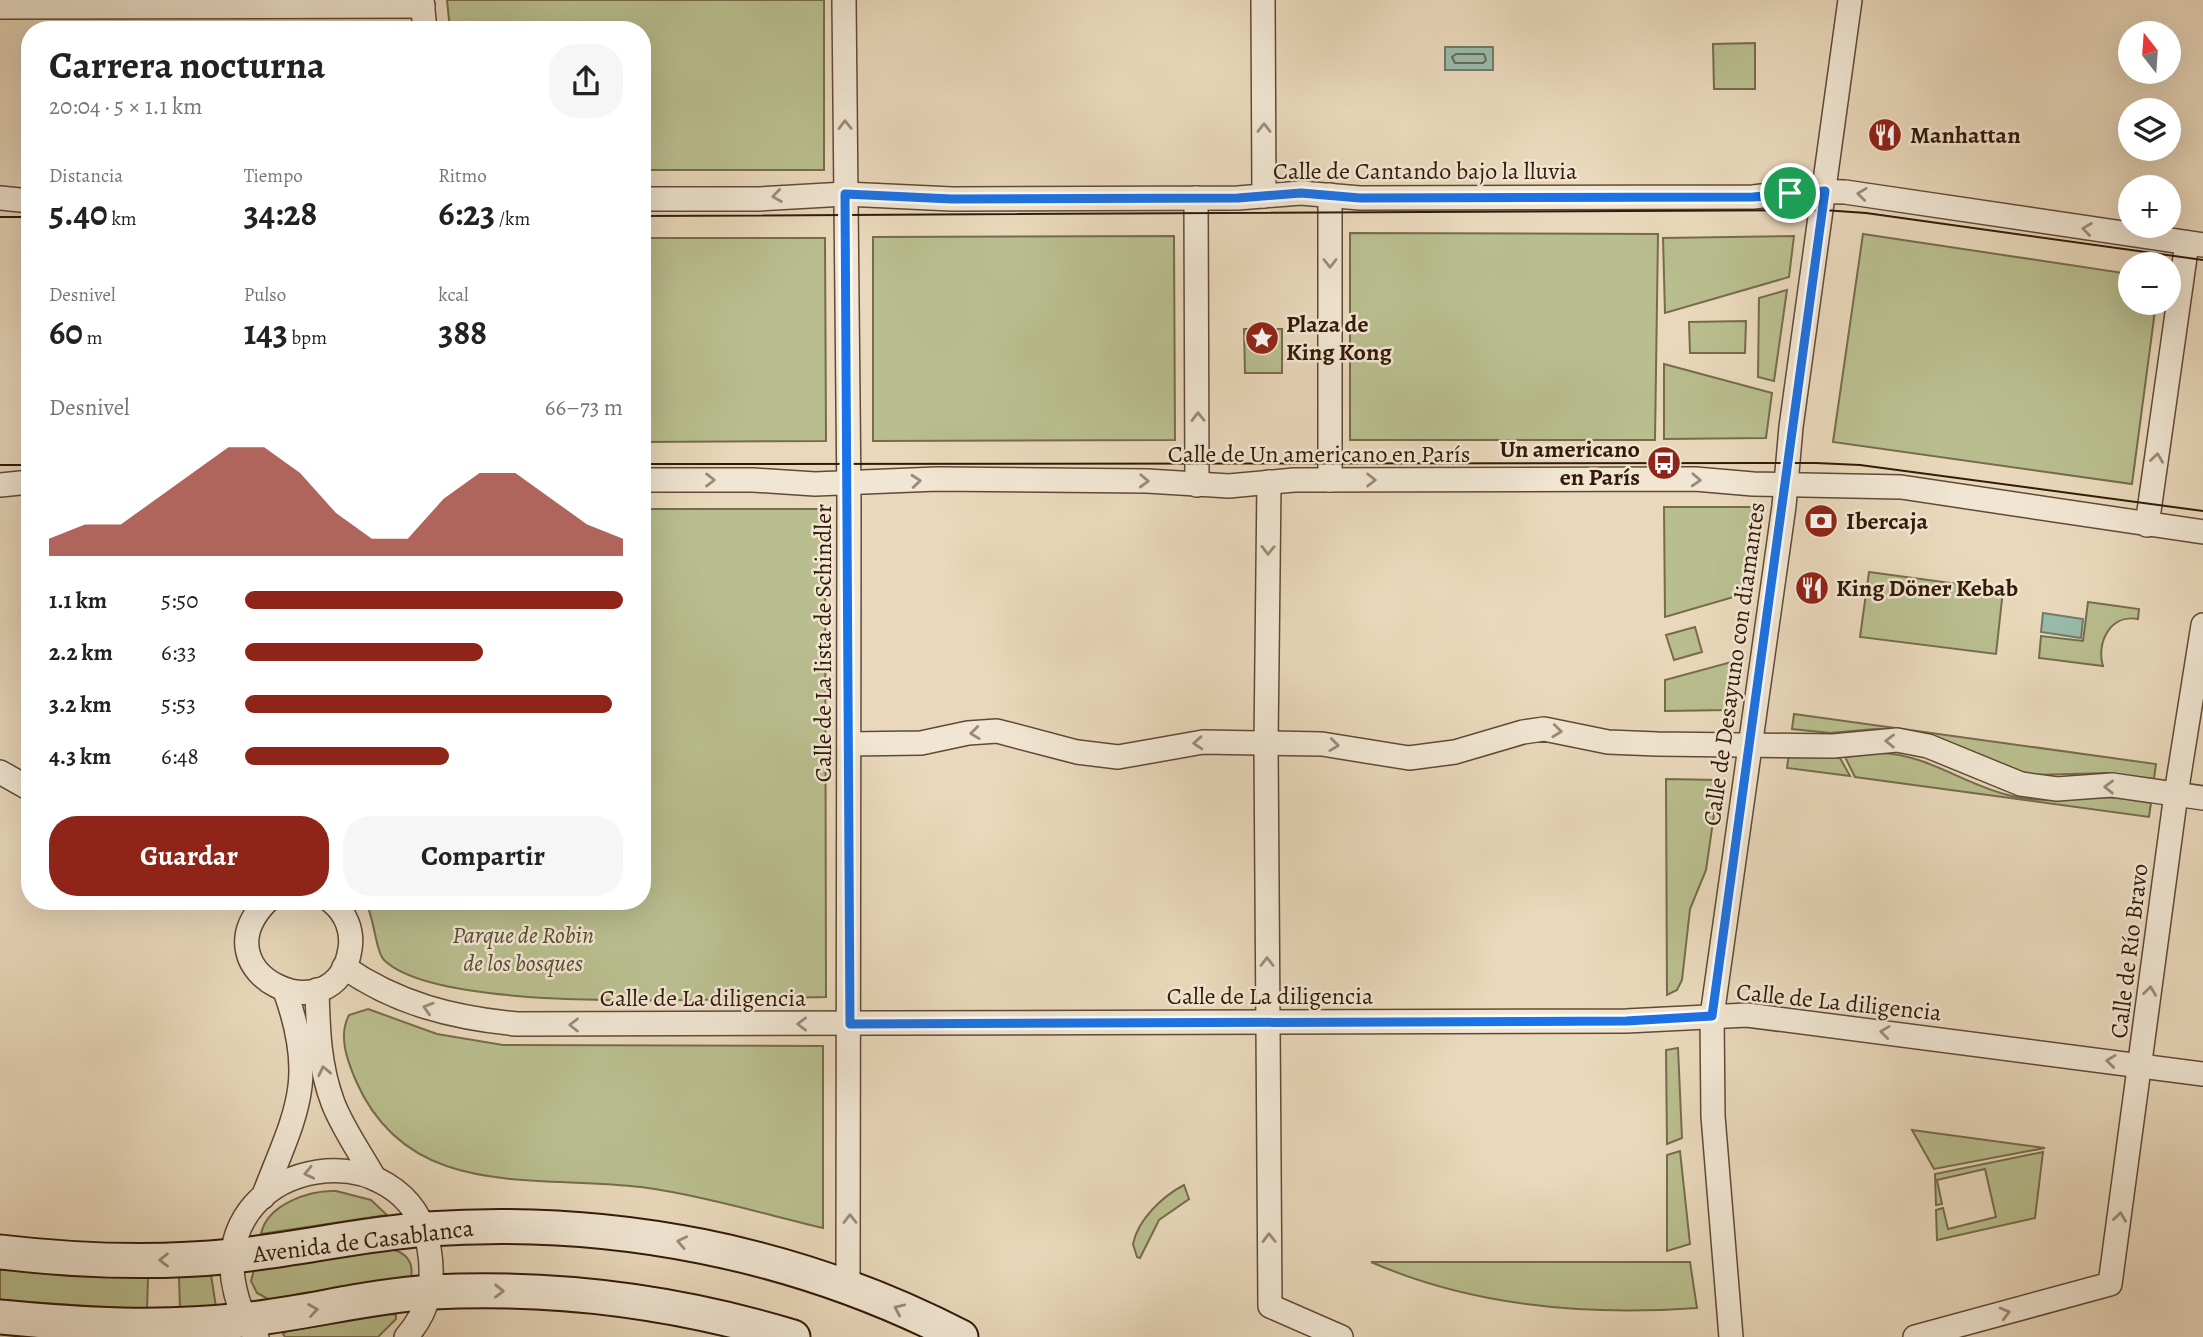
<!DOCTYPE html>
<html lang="es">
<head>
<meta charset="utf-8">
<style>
	body { margin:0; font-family:Alegreya,serif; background:#f6f6f6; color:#222; height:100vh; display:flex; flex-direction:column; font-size:26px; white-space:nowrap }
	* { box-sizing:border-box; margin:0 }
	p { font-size:23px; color:#767676 }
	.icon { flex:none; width:38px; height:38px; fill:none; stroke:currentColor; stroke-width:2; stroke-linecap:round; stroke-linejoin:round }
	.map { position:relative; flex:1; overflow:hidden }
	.panel { position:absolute; left:21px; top:21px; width:630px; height:889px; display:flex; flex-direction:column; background:#fff; border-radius:28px; box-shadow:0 7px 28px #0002 }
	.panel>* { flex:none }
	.needle { width:46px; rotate:343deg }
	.buttons { position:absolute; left:2118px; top:21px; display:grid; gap:14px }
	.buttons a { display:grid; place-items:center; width:63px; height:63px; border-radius:50%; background:#fff; box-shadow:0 7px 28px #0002; font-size:35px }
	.pin { position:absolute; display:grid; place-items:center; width:60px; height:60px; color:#fff; margin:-30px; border:4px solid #fff; border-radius:50%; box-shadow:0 2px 7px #0007 }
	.round { display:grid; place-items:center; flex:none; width:74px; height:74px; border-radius:28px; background:#f6f6f6 }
	.summary { display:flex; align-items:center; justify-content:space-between; height:119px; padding:0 28px }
	h1 { font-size:38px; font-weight:600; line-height:52px }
	.metrics { display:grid; grid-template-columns:repeat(3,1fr); gap:10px; height:119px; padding:7px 28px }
	.metrics div { display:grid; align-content:center }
	.metrics b { font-size:35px; font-weight:600 }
	.metrics small { font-size:19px; font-weight:400 }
	.metrics p { font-size:19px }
	.chart { height:196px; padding:14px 28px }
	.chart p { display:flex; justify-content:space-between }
	.chart svg { width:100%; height:126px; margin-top:7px; fill:#8f2418; opacity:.7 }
	.cta { display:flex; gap:14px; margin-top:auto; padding:14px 28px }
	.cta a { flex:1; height:80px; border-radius:28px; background:#8f2418; color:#fff; font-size:28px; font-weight:600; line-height:80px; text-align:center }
	.cta a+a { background:#f6f6f6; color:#222 }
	ul { padding:0 28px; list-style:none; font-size:23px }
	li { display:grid; grid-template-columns:112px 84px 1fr; align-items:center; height:52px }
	li i { height:18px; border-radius:9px; background:#8f2418 }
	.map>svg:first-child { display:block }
	.green { fill:#b9be8e; stroke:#766c4b; stroke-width:2 }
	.water { fill:#9ba; stroke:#707b69; stroke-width:2 }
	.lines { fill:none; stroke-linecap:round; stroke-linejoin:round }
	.shore { stroke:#666a59; stroke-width:2 }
	.street-casing { stroke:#604a35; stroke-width:26 }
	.secondary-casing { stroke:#331a08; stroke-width:37 }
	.street { stroke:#f1e6d3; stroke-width:23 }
	.secondary { stroke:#f1e6d3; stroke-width:33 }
	.tram { stroke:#331a08; stroke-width:2 }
	.oneway { stroke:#9c8a78 }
	.route-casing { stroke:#fff; stroke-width:14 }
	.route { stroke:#1a73e8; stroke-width:9 }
	.labels { text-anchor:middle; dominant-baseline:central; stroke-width:5; stroke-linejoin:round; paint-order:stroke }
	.poi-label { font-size:24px; font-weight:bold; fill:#331a08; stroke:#f1e6d3; text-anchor:start }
	.street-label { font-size:24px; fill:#331a08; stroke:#f1e6d3 }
	.park-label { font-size:24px; font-style:italic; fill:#5b4b30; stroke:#f1e6d3 }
</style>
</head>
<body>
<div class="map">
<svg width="2203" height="1337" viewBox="0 0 2203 1337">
	<rect width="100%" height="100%" fill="#e9d8bb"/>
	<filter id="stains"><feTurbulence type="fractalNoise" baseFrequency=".00286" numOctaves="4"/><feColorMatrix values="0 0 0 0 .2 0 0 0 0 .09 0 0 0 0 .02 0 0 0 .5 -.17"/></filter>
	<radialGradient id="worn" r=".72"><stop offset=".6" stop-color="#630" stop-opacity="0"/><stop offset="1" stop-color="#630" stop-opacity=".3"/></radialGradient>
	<g class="green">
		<polygon points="447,0 824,0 824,170 642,170 642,30 450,30"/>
		<polygon points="1755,43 1755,89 1714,89 1713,44"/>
		<polygon points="1350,233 1658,234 1655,440 1350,440"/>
		<polygon points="1863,234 2130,274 2130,303 2156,303 2132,484 1833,442"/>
		<polygon points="1174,236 1175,440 873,441 873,237"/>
		<polygon points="1794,236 1789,277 1665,313 1663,238"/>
		<polygon points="642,238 825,238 826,441 642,442"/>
		<polygon points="1787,290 1774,381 1758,377 1759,298"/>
		<polygon points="1746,321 1745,353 1690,353 1689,322"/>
		<polygon points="1244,329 1282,329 1282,373 1245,373"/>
		<polygon points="1664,364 1772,393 1766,438 1664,439"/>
		<polygon points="1664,507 1756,507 1744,594 1665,617"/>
		<path d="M642 509H825L826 997C738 998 445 1016 385 961 375 952 375 918 365 901H642Z"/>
		<polygon points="1869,572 2003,590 1996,654 1860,637"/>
		<path d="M2088 602 2139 609 2138 619C2110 614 2096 643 2103 666L2039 658 2041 636 2083 641Z"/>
		<polygon points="1695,627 1702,652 1674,660 1666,635"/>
		<polygon points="1735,661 1729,710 1665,711 1665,680"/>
		<polygon points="1794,714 2156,764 2154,779 2108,773 2029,775 1910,731 1875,729 1830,733 1792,729"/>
		<polygon points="1789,753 1840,758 1850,776 1787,768"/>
		<path d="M1881 753C1930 755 1966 786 2012 796 2043 803 2072 798 2103 797 2119 797 2135 801 2151 803L2149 817 1855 777 1845 757Z"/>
		<polygon points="1666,779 1719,780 1706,870 1690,909 1682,980 1677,990 1667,995"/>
		<path d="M368 1009 437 1034 503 1045 823 1046V1228C764 1214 701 1195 641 1187 535 1174 409 1202 356 1081 347 1060 338 1036 349 1015Z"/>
		<polygon points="1678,1048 1682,1138 1667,1144 1666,1050"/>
		<polygon points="1912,1130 2045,1148 1934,1169"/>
		<polygon points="1680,1151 1690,1244 1667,1251 1667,1155"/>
		<polygon points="2043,1152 2035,1218 1937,1240 1936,1210 1943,1208 1948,1229 1996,1217 1985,1169 1937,1180 1942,1204 1936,1205 1935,1174"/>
		<path d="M1184 1185 1189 1199 1159 1220 1140 1258 1137 1257 1133 1244C1138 1219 1163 1196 1184 1185Z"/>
		<path d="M336 1191 371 1200 387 1215 261 1234C267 1204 310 1190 336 1191Z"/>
		<path d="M390 1249C406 1252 414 1262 411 1278L270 1300 257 1293 251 1281 254 1270Z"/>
		<path d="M1371 1262H1690L1697 1308C1586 1316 1474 1307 1371 1262Z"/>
		<polygon points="0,1269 68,1276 148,1278 147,1310 0,1300"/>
		<polygon points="211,1275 216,1307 180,1309 179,1277"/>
		<polygon points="390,1314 396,1315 396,1319 378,1337 285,1337 283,1334 287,1331"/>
	</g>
	<g class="water">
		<rect x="1445" y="47" width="48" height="23"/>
		<polygon points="2043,613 2083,619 2081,638 2041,632"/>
	</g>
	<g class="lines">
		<polygon class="shore" points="1456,54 1484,54 1486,60 1483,63 1455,63 1452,57"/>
		<g class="street-casing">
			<g id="street">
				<polyline points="422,0 425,30"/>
				<polyline points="844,0 849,502 848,1287"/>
				<polyline points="1263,0 1264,196"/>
				<polyline points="0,7 423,6"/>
				<polyline points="0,198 30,201"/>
				<polyline points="1196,198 1197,485"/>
				<polyline points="642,199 759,199 845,194 952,199 1238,198 1301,193 1360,198 1753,197 1805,191 1845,192 2203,245"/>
				<polyline points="642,480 753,480 815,484 937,479 1147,481 1229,486 1294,480 1695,479 1753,484 1901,487 2203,532"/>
				<polyline points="1330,480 1330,195"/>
				<polyline points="1269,482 1266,745 1270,1306 1341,1337"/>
				<polyline points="0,485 30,482"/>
				<polyline points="2147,525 2187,243"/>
				<polyline points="849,744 921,743 968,733 997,731 1077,752 1118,757 1203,742 1322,744 1409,758 1455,752 1523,732 1544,729 1608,742 1657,744 1833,746 1897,740 1928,746 2021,784 2057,789 2112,785 2203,798"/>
				<polyline points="0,772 30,789"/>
				<path d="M267 901C195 974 337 1038 350 949 353 931 346 913 331 901"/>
				<path d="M344 967C397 1004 454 1018 517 1024L1626 1021 1747 1015 2203 1074"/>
				<path d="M317 990C318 1029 319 1066 333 1103 343 1129 361 1154 375 1179"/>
				<path d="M263 1197C295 1114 318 1082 285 991"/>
				<path d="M257 1337C244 1321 236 1299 233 1279 218 1155 407 1128 429 1248 435 1283 429 1311 406 1337"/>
				<polyline points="1731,1337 1713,1116 1712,1016 1784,506 1791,427 1850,0"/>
				<polyline points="1915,1337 2110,1284 2176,794 2203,625"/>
			</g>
		</g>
		<g class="secondary-casing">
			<g id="secondary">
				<path d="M0 1252C77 1261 155 1264 233 1256 298 1249 362 1234 427 1229 611 1216 797 1252 961 1337"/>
				<path d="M0 1317C81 1325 162 1329 243 1320 307 1313 369 1296 432 1292 556 1286 675 1301 793 1337"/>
			</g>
		</g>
		<use href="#street" class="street"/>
		<use href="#secondary" class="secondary"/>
		<g class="tram">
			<polyline points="642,216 1823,210 1866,213 2203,260"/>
			<polyline points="0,217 30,217"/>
			<polyline points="642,464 1816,463 1860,465 2203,511"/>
			<polyline points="0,465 30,465"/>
		</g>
	</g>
	<defs><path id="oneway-chevron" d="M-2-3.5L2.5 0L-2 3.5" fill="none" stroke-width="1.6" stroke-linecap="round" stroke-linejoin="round" transform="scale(1.75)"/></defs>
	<g class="oneway">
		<use href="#oneway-chevron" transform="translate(845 125) rotate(-91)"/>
		<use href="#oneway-chevron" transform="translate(1264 128) rotate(-90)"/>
		<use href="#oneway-chevron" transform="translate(1862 194) rotate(-173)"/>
		<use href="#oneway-chevron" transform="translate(777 196) rotate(172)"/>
		<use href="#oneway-chevron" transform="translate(2087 229) rotate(-172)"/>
		<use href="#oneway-chevron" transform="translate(1330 263) rotate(90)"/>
		<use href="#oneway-chevron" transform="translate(1198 417) rotate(-91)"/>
		<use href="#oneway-chevron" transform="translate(2157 458) rotate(-82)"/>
		<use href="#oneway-chevron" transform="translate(710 480)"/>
		<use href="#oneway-chevron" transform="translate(1371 480)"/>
		<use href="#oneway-chevron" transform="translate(1696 480) rotate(3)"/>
		<use href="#oneway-chevron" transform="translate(916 481) rotate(-5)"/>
		<use href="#oneway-chevron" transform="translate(1144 481) rotate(2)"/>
		<use href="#oneway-chevron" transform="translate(1268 550) rotate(91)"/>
		<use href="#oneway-chevron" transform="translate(1557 731) rotate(6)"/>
		<use href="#oneway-chevron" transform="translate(975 733) rotate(173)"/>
		<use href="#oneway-chevron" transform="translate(1890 741) rotate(-179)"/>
		<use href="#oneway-chevron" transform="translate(1198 743) rotate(176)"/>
		<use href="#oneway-chevron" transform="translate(1334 745) rotate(7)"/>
		<use href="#oneway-chevron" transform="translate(2109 787) rotate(-179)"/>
		<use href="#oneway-chevron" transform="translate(1267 962) rotate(-90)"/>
		<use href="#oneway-chevron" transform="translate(2150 991) rotate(-83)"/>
		<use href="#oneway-chevron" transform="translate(428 1008) rotate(-163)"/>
		<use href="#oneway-chevron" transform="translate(802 1024) rotate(180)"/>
		<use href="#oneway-chevron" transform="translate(574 1025) rotate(180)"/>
		<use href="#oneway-chevron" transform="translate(1885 1032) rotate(-173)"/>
		<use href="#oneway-chevron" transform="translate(2111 1061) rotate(-173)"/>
		<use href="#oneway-chevron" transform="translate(324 1071) rotate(-102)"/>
		<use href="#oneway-chevron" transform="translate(309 1173) rotate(168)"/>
		<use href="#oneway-chevron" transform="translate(2120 1217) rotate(-82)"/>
		<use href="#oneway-chevron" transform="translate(850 1219) rotate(-90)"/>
		<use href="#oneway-chevron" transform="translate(1269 1238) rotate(-91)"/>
		<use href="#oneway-chevron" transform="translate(682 1242) rotate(-168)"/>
		<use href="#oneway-chevron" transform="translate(164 1260) rotate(179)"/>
		<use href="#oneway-chevron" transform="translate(499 1291) rotate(1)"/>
		<use href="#oneway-chevron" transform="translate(899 1309) rotate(-156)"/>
		<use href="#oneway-chevron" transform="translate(313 1310) rotate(-9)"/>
		<use href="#oneway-chevron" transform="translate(2005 1313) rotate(-15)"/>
	</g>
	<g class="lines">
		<g class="route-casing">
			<polygon id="route" points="1825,191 1712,1016 1626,1021 850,1024 845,194 952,199 1238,198 1301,193 1360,198 1753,197"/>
		</g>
		<use href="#route" class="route"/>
	</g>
	<defs>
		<g id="restaurant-disc" transform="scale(1.75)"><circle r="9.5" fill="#8f2418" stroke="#f1e6d3"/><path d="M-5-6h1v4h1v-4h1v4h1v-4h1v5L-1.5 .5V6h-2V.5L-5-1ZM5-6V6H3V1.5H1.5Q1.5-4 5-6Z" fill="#fff"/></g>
		<g id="sight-disc" transform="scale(1.75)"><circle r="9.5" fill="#8f2418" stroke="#f1e6d3"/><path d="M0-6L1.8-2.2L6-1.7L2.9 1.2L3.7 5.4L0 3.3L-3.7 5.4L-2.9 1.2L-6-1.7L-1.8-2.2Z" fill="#fff"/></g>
		<g id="bus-disc" transform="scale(1.75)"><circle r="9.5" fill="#8f2418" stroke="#f1e6d3"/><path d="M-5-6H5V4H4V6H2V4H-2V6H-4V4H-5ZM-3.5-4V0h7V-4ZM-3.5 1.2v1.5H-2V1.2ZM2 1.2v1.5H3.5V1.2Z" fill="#fff"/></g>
		<g id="bank-disc" transform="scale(1.75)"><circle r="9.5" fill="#8f2418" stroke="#f1e6d3"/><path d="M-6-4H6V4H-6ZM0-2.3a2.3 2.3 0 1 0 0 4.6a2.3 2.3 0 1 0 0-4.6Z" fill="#fff"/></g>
	</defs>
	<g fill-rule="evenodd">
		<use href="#restaurant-disc" x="1885" y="135"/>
		<use href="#sight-disc" x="1262" y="338"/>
		<use href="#bus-disc" x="1664" y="463"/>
		<use href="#bank-disc" x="1821" y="521"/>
		<use href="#restaurant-disc" x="1812" y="588"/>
	</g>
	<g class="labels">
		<g class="poi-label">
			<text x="1910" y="135">Manhattan</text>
			<text x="1286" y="324">Plaza de<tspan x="1286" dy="28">King Kong</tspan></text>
			<text x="1640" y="449" text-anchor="end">Un americano<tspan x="1640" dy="28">en París</tspan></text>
			<text x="1846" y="521">Ibercaja</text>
			<text x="1836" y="588">King Döner Kebab</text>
		</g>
		<g class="street-label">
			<text x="1425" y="171">Calle de Cantando bajo la lluvia</text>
			<text x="1319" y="454">Calle de Un americano en París</text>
			<text transform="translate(823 643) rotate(-90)">Calle de La lista de Schindler</text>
			<text transform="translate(1734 664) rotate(-82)">Calle de Desayuno con diamantes</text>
			<text transform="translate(2129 951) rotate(-83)">Calle de Río Bravo</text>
			<text x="1270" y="996">Calle de La diligencia</text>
			<text x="703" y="998">Calle de La diligencia</text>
			<text transform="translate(1839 1002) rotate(6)">Calle de La diligencia</text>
			<text transform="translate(363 1241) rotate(-7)">Avenida de Casablanca</text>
		</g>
		<g class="park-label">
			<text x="523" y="935">Parque de Robin<tspan x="523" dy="28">de los bosques</tspan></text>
		</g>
	</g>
	<rect width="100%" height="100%" filter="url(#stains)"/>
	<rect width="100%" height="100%" fill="url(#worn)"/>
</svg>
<div class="buttons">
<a><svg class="needle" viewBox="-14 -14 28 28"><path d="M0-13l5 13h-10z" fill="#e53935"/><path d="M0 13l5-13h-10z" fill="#767676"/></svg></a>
<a><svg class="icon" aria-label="layers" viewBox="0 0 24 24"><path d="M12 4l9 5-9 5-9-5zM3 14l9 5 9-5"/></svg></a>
<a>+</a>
<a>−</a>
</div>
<div class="pin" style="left:1790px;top:193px;background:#1e9e55"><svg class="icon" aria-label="arrive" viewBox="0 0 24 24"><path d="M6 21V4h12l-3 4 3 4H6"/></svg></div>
<section class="panel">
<div class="summary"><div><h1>Carrera nocturna</h1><p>20:04 · 5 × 1.1 km</p></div><a class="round"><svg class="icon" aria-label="share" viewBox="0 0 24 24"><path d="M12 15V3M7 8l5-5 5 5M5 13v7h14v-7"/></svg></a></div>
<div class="metrics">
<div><p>Distancia</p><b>5.40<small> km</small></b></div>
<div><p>Tiempo</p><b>34:28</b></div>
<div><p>Ritmo</p><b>6:23<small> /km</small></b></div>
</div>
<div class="metrics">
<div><p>Desnivel</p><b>60<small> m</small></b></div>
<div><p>Pulso</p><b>143<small> bpm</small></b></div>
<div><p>kcal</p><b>388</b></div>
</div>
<div class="chart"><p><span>Desnivel</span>66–73 m</p>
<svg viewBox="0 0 160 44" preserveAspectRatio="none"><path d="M0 44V38L10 33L20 33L30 24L40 15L50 6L60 6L70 15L80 29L90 38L100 38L110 24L120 15L130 15L140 24L150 33L160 38V44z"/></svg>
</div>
<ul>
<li><b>1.1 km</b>5:50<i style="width:100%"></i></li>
<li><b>2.2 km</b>6:33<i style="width:63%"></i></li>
<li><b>3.2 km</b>5:53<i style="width:97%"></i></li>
<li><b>4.3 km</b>6:48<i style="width:54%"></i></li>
</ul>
<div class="cta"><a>Guardar</a><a>Compartir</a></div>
</section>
</div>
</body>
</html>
